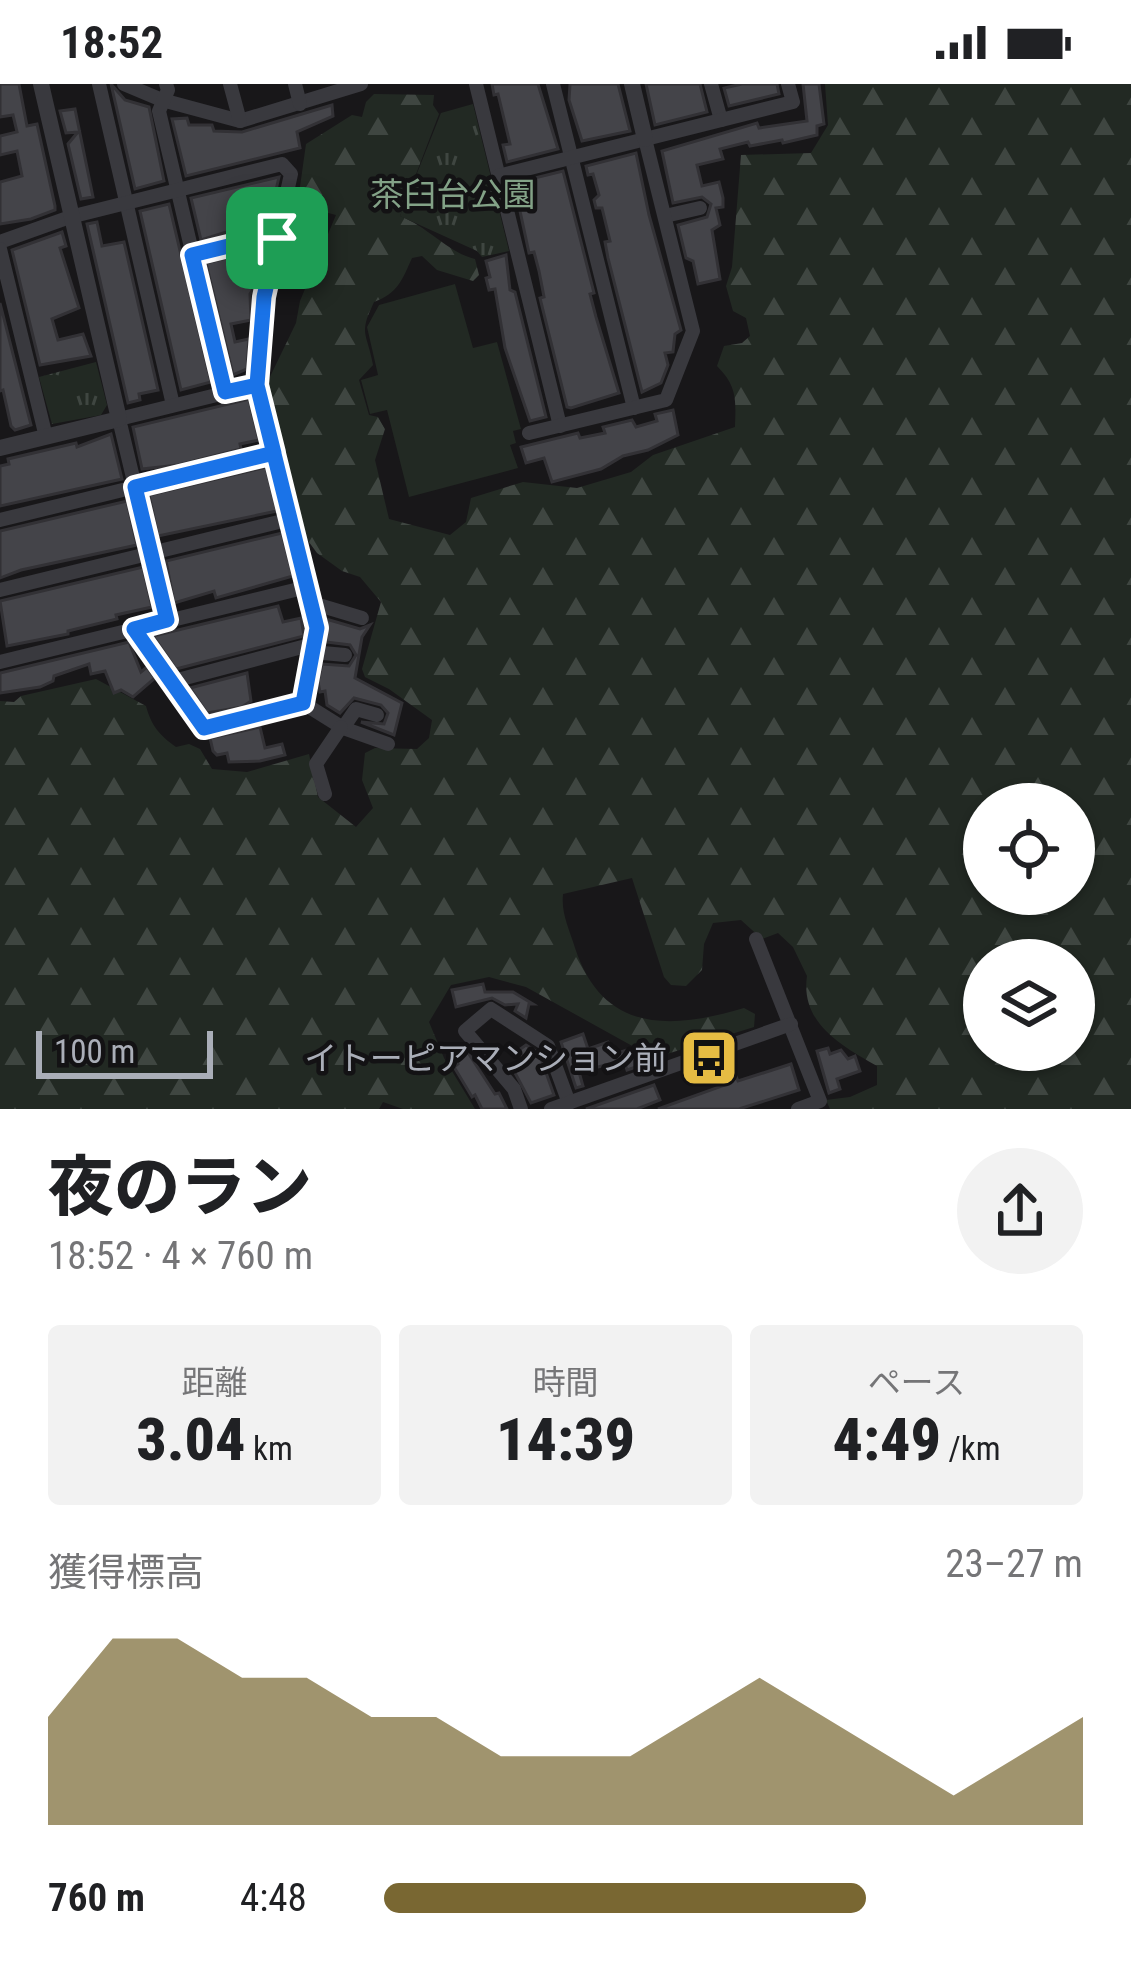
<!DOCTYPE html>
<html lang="ja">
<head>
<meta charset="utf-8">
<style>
	body { margin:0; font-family:"Roboto Condensed","Noto Sans JP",sans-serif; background:#f2f2f2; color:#202124; height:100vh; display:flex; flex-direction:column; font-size:45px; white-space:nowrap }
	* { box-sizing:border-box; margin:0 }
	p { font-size:39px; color:#757577 }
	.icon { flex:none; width:66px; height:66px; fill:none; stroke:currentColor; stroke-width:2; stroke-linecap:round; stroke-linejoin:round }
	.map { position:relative; height:1025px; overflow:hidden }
	.side { display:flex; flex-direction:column; background:#fff; flex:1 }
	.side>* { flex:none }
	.controls { position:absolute; left:963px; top:699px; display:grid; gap:24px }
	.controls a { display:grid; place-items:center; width:132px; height:132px; border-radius:50%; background:#fff; box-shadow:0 3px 9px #0004; font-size:60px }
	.scale { position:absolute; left:36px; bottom:30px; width:177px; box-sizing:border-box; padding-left:12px; border:6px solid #aaaeb8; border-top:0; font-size:33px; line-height:42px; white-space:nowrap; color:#aaaeb8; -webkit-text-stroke:9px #131214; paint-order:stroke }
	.pin { position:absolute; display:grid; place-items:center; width:102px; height:102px; color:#fff; margin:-51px; border-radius:24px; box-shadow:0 6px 18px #0006 }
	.round { display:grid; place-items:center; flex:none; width:126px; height:126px; border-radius:63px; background:#f2f2f2 }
	.summary { display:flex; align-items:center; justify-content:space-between; height:204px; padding:0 48px }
	h1 { font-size:66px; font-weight:800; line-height:90px }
	.metrics { display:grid; grid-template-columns:repeat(3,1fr); gap:18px; height:204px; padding:12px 48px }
	.metrics div { display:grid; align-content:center; border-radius:12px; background:#f2f2f2; text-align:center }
	.metrics b { font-size:60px; font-weight:800 }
	.metrics small { font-size:33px; font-weight:400 }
	.metrics p { font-size:33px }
	.chart { height:336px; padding:24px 48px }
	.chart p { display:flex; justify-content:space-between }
	.chart svg { width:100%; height:216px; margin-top:12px; fill:#796732; opacity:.7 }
	ul { padding:0 48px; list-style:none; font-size:39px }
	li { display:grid; grid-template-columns:192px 144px 1fr; align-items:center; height:90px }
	li i { height:30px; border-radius:15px; background:#796732 }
	.status { display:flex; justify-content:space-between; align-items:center; height:84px; padding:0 60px; background:#fff; direction:ltr }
	.status svg { height:33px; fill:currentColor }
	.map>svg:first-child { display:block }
	.forest { fill:url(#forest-firs); fill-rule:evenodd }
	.park { fill:url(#park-tufts) }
	.garden { fill:#222923 }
	.building { fill:#444449; stroke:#323135; stroke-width:3 }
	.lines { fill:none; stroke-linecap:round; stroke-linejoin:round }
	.minor { stroke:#39393e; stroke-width:14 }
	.tertiary { stroke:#39393e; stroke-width:16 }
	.route-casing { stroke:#fff; stroke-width:24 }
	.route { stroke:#1a73e8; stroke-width:15 }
	.labels { text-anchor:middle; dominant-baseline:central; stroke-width:9; stroke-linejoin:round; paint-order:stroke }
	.park-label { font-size:33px; fill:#83a287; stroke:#131214 }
	.poi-label { font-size:33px; fill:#aaaeb8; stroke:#131214; text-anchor:end }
</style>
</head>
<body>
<div class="status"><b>18:52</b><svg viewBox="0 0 49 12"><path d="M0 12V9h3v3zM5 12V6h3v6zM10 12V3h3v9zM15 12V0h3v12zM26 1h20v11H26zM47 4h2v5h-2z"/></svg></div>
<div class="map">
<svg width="1131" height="1025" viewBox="0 0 1131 1025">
	<defs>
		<pattern id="forest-firs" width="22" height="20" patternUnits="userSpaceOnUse" patternTransform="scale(3)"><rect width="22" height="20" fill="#222923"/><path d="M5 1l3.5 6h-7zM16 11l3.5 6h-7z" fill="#3f4641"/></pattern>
		<pattern id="park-tufts" width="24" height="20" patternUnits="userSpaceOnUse" patternTransform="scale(3)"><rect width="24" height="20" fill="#222923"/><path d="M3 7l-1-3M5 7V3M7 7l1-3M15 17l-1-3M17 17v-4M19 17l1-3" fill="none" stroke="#3f4641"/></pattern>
	</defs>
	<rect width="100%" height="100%" fill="#181719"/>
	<path class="forest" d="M825 0H1131V1025H830L826 1016 850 1013 877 1001V982C842 962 800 939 807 892L793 863 778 849 762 855 741 836 713 839 704 860 702 886 686 902 671 901 664 893 632 794 563 810C561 830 569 844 575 864 603 949 670 946 744 924L755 930 754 943 654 974 526 903 489 893 451 901 429 938 444 974 475 1025H403L383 1018 379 1025H0V617L14 618 21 612 96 595 146 622C151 641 159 651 176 663L189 660 200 665 212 685 247 688 309 670 318 713 356 743 373 724 362 696 365 669 375 664 417 665 429 654 432 636 389 605 365 593 362 585 381 518 360 493 342 487 317 469 303 450 267 299 296 239 300 217 336 131 302 122 299 110 306 60 352 31 362 33 366 18 374 10 434 11 433 21 439 30 400 132C430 144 447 168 475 175L479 191 473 197 437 186 422 172 412 174C402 196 398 209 374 218 358 251 367 248 373 281L359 296 369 331 378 333 385 345 375 376 389 435 450 451 466 438 471 414 523 398 577 404 631 388 653 371 735 343C736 315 737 302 717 282L724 262 742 259 750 252 746 234 733 227 726 202 732 183 741 71 811 69 828 41ZM984 720H1074V810H984ZM984 876H1074V966H984Z"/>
	<g class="park">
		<polygon points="473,20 509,167 482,173 477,167 400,132 441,29"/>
		<polygon points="96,278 107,321 101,331 52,340 39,293"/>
	</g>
	<polygon class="garden" points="455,200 473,264 497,258 521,345 513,347 516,359 510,361 518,384 409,413 387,326 370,330 361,296 378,291 367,243 379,221"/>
	<g class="building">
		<polygon points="0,0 19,0 27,42 37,40 55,122 55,126 31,135 0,140 0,98 22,92 17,67 0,71 0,52 17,48 13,31 0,33"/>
		<polygon points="111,0 125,16 149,23 164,97 135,105"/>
		<polygon points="492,0 538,0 558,65 507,78 503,61 510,60 498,10 494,11"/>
		<polygon points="570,0 618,0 630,47 582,57 569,16"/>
		<polygon points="646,0 700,0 707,28 655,41"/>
		<polygon points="742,0 777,0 779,10 729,22 724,4"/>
		<polygon points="803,0 819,0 824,40 817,42 817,51 783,59 782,56 750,62 748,58 720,65 723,75 697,81 702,102 719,98 723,114 723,123 716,124 720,141 712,146 720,195 698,200 693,177 686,174 678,141 707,133 711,120 702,113 673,119 662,67 757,39 759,44 807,37"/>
		<polygon points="332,21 333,32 297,48 300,64 186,92 172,35 187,34 189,41 212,41 214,47 242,48"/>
		<polygon points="75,25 93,113 81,115 68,60 78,48 66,49 60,27"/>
		<polygon points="636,69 649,131 681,246 675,250 673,268 665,269 668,281 661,299 642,308 608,174 605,158 610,157 602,124 596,124 594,116 599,111 593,90 588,91 586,82"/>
		<polygon points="563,87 594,209 590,210 596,233 619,309 571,324 567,323 540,214 544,213 539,187 534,168 529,169 514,99"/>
		<polygon points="279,93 276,106 268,108 268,142 239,147 239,144 201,156 191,114"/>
		<polygon points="169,120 211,298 181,306 140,127"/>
		<polygon points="97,138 102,162 124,158 158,306 139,310 140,316 128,319 87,140"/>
		<polygon points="62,148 66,162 60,164 79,224 52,235 58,256 83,250 91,272 40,281 12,166"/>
		<polygon points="263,165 260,178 250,181 255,202 250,210 251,236 231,240 235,258 249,255 247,285 233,291 206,179"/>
		<polygon points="506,171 510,206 515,208 546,333 530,337 505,264 495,205 489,206 486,194 490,193 486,177"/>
		<polygon points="0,219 31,341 15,346 11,342 3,306 0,307"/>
		<polygon points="249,315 259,356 240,360 241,365 178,381 142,385 133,343"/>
		<polygon points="673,326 678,351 648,366 623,372 601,385 552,398 544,374 526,379 521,363 578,349 580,354 605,349 603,343 632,336 636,343 657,337 655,330"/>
		<polygon points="111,350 122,395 0,422 0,382 9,380 8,375 76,359 77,363"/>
		<polygon points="266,383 277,427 158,452 149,411"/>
		<polygon points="127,417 137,461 21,486 0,494 0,447"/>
		<polygon points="282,449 293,492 216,514 214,507 174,519 166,477"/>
		<polygon points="143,483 152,523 116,531 117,535 68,547 68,550 7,562 0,517"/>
		<polygon points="278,522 283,538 301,534 304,552 176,585 153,552"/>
		<polygon points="326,535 360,545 370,541 362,553 355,594 402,619 394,651 361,638 384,640 388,629 381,621 354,614 340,629 327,621 325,607 320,608 318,598 322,580 349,582 356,571 350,561 326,558"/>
		<polygon points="129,558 141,588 147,583 155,594 133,613 121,606 114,609 105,587 91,590 89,580 54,592 53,597 40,603 0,609 0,589"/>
		<polygon points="247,589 251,617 242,623 207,629 190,604"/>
		<polygon points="260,643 265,664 282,660 285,671 260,677 229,678 227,669 217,671 213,667 210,654"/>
		<polygon points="483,900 485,908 513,908 533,920 529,920 526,934 515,927 518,920 505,921 492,914 456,923 452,906"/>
		<polygon points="583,950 588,965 608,958 618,969 627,966 634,971 640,968 645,980 627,986 624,976 579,988 583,1002 576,1004 561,958"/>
		<polygon points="526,961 539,969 554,1011 531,1019 514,987 527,981 519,966"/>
		<polygon points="465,964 495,1010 499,1009 507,1025 482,1025 475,1011 472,1013 454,983 458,980 455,971"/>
		<polygon points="828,964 830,970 841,966 848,975 855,972 860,987 837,995 840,1005 829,1009 817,967"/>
		<polygon points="791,980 799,1006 739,1025 658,1025 725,1001 722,994 735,990 738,997"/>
		<polygon points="654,1001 660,1016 637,1025 586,1025"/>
	</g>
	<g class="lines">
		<g class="minor">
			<polyline points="99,0 173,321"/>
			<polyline points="124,0 162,16 240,37 361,0"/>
			<polyline points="166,0 168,6 159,27 225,308"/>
			<polyline points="230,0 240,37"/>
			<polyline points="295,0 300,20"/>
			<polyline points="476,0 560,342"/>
			<polyline points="553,0 634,324"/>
			<polyline points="711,0 721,36"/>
			<polyline points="498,92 793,18 788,0"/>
			<polyline points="665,132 700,124"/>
			<polyline points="0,158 70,133 282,80 291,90 264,213 257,301 317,544 303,619 204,644 134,545"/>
			<polyline points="0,165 46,353"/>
			<polyline points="192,171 265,153 277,154"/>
			<polyline points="529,349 666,316 693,247 645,55"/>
			<polyline points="0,436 274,369"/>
			<polyline points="0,506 291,435"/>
			<polyline points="312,525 322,522 362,534"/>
			<polyline points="167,536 119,335 257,301"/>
			<polyline points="312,568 345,571"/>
			<polyline points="0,578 307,503"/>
			<polyline points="170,598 302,563 313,564"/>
			<polyline points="303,619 343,644 388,660"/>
			<polyline points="343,644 356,625 377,631"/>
			<polyline points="325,710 316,680 341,643"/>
			<polyline points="756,855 820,1017 798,1025"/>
			<polyline points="521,1025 514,1005 465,947 491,925 548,962 569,1019"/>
			<polyline points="551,1025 791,940"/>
		</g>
		<g class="tertiary">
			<polyline points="632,0 645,55"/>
			<polyline points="0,364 119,335 41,0"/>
		</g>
	</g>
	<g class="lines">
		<g class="route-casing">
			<polyline id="route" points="277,154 264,213 257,301 274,369 135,403 167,536 134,545 204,644 303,619 317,544 257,301 225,308 192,171 265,153 277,154"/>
		</g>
		<use href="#route" class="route"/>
	</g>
	<defs>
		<g id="bus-square" transform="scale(3)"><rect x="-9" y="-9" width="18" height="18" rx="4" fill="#e6bc43" stroke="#131214"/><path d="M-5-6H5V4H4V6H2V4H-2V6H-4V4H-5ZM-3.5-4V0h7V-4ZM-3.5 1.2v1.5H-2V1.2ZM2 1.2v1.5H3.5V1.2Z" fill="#111"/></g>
	</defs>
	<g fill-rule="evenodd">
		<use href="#bus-square" x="709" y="974"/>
	</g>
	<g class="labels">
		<g class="park-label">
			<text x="453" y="110">茶臼台公園</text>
		</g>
		<g class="poi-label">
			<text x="667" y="974">イトーピアマンション前</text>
		</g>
	</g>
</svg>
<div class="controls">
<a><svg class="icon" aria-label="locate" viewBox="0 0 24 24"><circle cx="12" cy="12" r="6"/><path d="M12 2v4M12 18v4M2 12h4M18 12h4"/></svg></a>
<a><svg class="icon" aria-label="layers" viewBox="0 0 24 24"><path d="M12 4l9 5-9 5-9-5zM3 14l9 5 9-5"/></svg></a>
</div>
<div class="scale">100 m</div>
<div class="pin" style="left:277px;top:154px;background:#1e9e55"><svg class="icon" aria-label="arrive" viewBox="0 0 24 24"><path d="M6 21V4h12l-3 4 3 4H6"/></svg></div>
</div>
<section class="side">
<div class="summary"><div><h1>夜のラン</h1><p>18:52 · 4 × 760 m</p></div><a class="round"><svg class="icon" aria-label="share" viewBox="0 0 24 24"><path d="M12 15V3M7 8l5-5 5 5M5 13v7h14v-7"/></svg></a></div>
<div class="metrics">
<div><p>距離</p><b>3.04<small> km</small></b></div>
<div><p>時間</p><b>14:39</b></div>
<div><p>ペース</p><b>4:49<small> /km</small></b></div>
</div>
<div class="chart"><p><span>獲得標高</span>23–27 m</p>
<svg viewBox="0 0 160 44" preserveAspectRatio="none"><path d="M0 44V22L10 6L20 6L30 14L40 14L50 22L60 22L70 30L80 30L90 30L100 22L110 14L120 22L130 30L140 38L150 30L160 22V44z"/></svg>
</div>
<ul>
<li><b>760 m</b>4:48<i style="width:69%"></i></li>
</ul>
</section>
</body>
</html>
